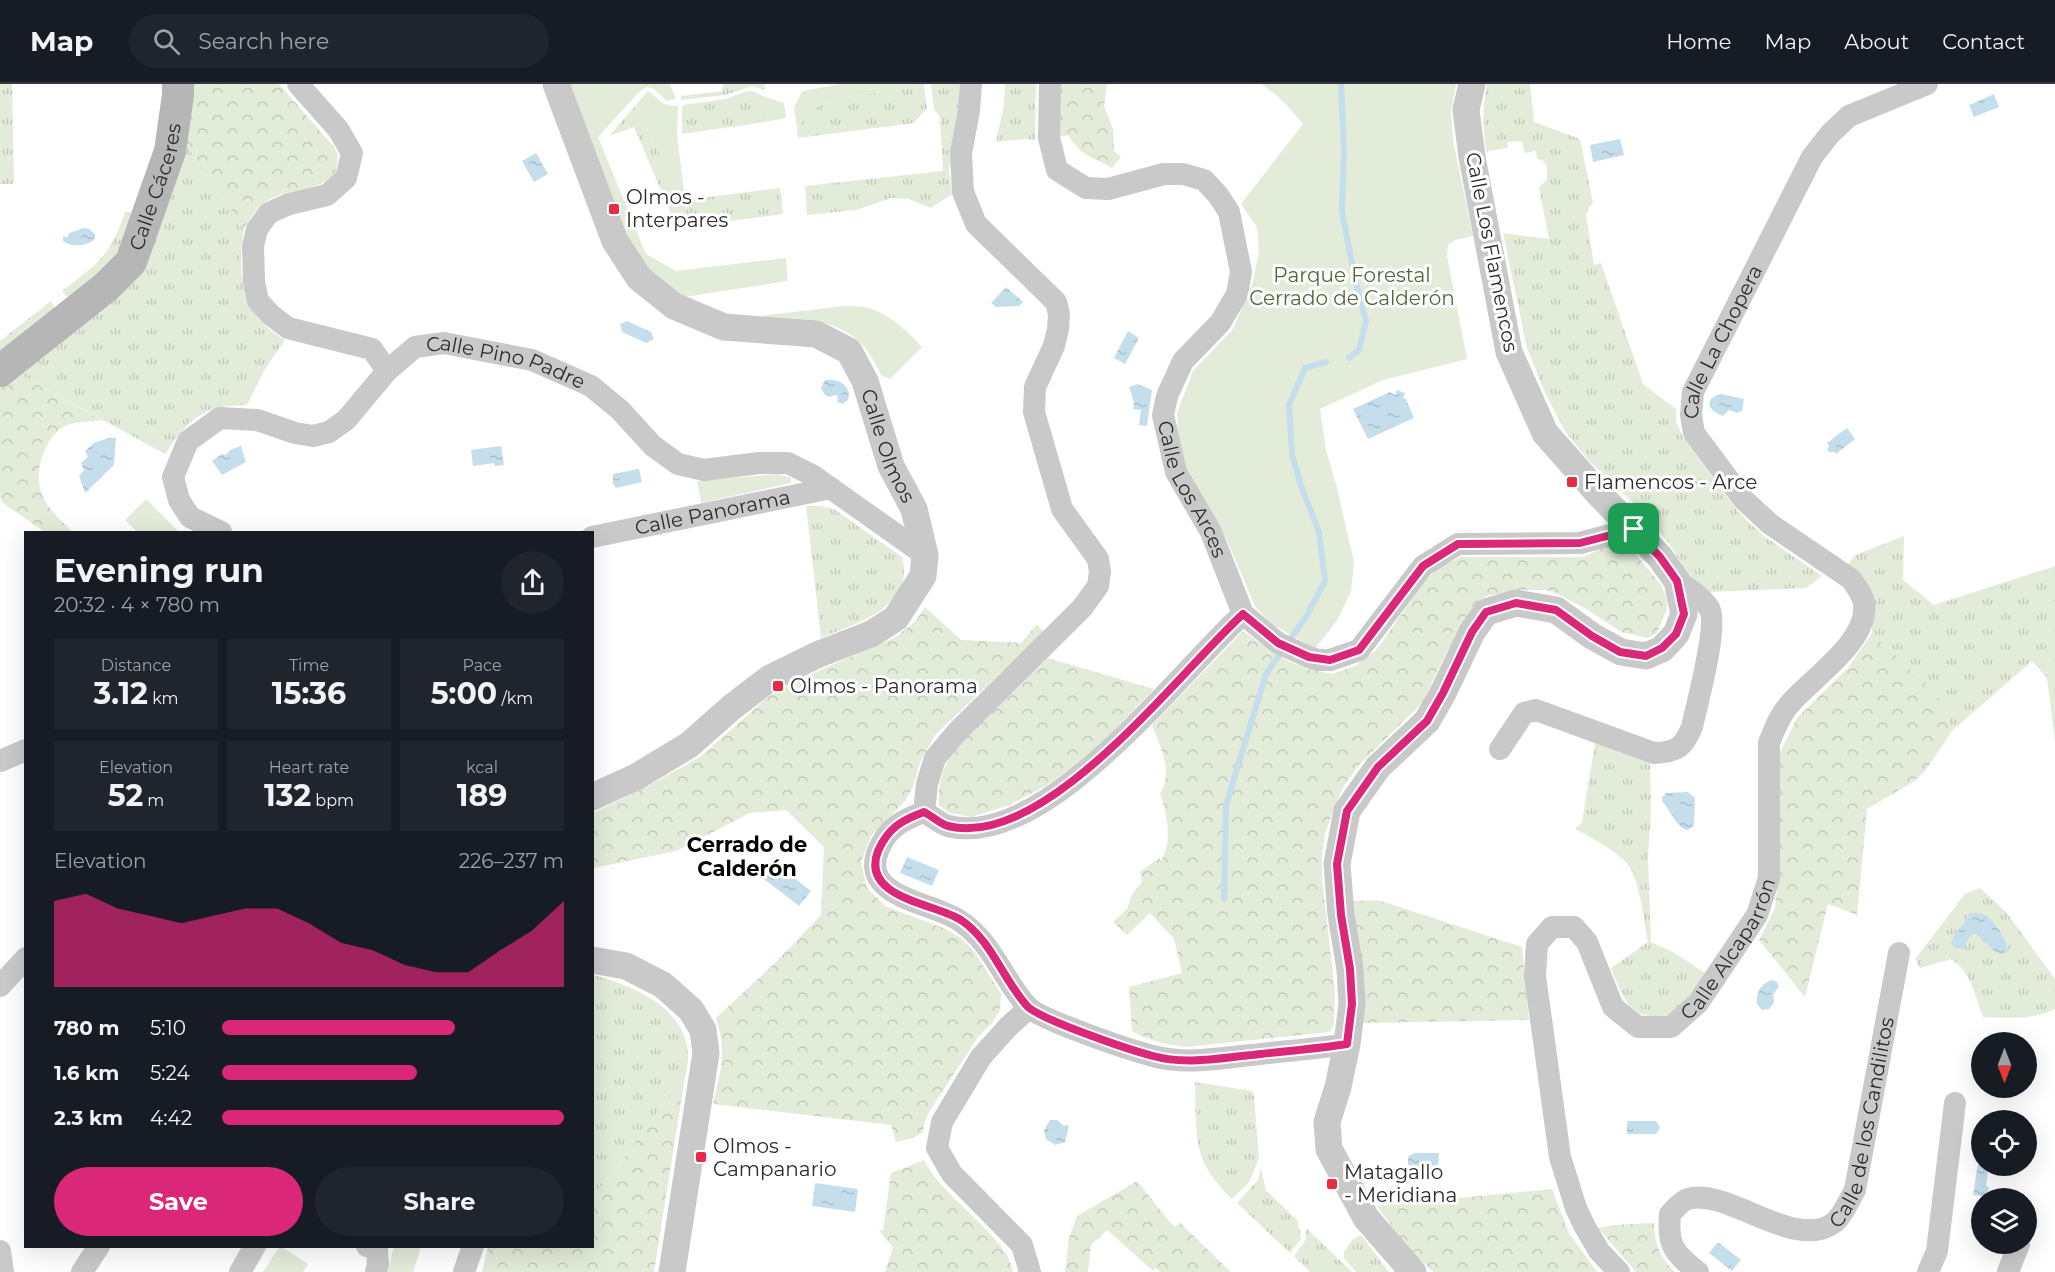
<!DOCTYPE html>
<html lang="en">
<head>
<meta charset="utf-8">
<style>
	body { margin:0; font-family:Montserrat,sans-serif; background:#20242c; color:#f1f3f6; height:100vh; display:flex; flex-direction:column; font-size:22px; white-space:nowrap }
	* { box-sizing:border-box; margin:0 }
	p { font-size:20px; color:#9ea1a6 }
	.icon { flex:none; width:33px; height:33px; fill:none; stroke:currentColor; stroke-width:2; stroke-linecap:round; stroke-linejoin:round }
	.map { position:relative; flex:1; overflow:hidden }
	.drawer { position:absolute; left:24px; top:447px; width:570px; height:717px; display:flex; flex-direction:column; background:#171b24; border-radius:0px; box-shadow:0 6px 24px #0002 }
	.drawer>* { flex:none }
	.needle { width:39px; rotate:180deg }
	.buttons { position:absolute; left:1971px; top:948px; display:grid; gap:12px }
	.buttons a { display:grid; place-items:center; width:66px; height:66px; border-radius:50%; background:#171b24; box-shadow:0 6px 24px #0002; font-size:30px }
	.pin { position:absolute; display:grid; place-items:center; width:51px; height:51px; color:#fff; margin:-26px; border-radius:12px; box-shadow:0 3px 9px #0006 }
	.round { display:grid; place-items:center; flex:none; width:63px; height:63px; border-radius:32px; background:#20242c }
	.head { display:flex; align-items:center; justify-content:space-between; height:102px; padding:0 30px }
	h1 { font-size:33px; font-weight:700; line-height:45px }
	.stats { display:grid; grid-template-columns:repeat(3,1fr); gap:9px; height:102px; padding:6px 30px }
	.stats div { display:grid; align-content:center; border-radius:0px; background:#20242c; text-align:center }
	.stats b { font-size:30px; font-weight:700 }
	.stats small { font-size:16px; font-weight:400 }
	.stats p { font-size:16px }
	.chart { height:168px; padding:12px 30px }
	.chart p { display:flex; justify-content:space-between }
	.chart svg { width:100%; height:108px; margin-top:6px; fill:#db2777; opacity:.7 }
	.button { display:flex; gap:12px; margin-top:auto; padding:12px 30px }
	.button a { flex:1; height:69px; border-radius:36px; background:#db2777; color:#fff; font-size:24px; font-weight:700; line-height:69px; text-align:center }
	.button a+a { background:#20242c; color:#f1f3f6 }
	ul { padding:0 30px; list-style:none; font-size:20px }
	li { display:grid; grid-template-columns:96px 72px 1fr; align-items:center; height:45px }
	li i { height:15px; border-radius:8px; background:#db2777 }
	header { display:flex; align-items:center; gap:36px; box-sizing:border-box; height:84px; padding:0 30px; background:#171b24; border-bottom:2px solid #363941 }
	header strong { font-size:28px }
	nav { display:flex; gap:33px; margin-inline-start:auto; font-size:21px }
	.search { width:420px; height:54px; background:#20242c; display:flex; align-items:center; gap:15px; box-sizing:border-box; padding:0 21px; border-radius:33px; color:#9ea1a6; font-size:22px }
	.map>svg:first-child { display:block }
	.grass { fill:url(#grass-tufts); fill-rule:evenodd }
	.forest { fill:url(#forest-crowns) }
	.green { fill:#e3ebd9 }
	.water { fill:url(#water-ripples) }
	.lines { fill:none; stroke-linecap:round; stroke-linejoin:round }
	.stream { stroke:#c5deeb; stroke-width:6 }
	.minor { stroke:#c9c9c9; stroke-width:22 }
	.tertiary { stroke:#c9c9c9; stroke-width:27 }
	.secondary { stroke:#b6b6b6; stroke-width:32 }
	.route-casing { stroke:#fff; stroke-width:12 }
	.route { stroke:#db2777; stroke-width:8 }
	.poi-dot { fill:#e72b42; stroke:#fff; stroke-width:2 }
	.labels { text-anchor:middle; dominant-baseline:central; stroke-width:6; stroke-linejoin:round; paint-order:stroke }
	.street-label { font-size:20px; fill:#2c2c2c; stroke:#fff }
	.poi-label { font-size:20px; fill:#2c2c2c; stroke:#fff; text-anchor:start }
	.park-label { font-size:20px; fill:#52683a; stroke:#fff }
	.neighbourhood-label { font-size:21px; font-weight:bold; fill:#000; stroke:#fff }
</style>
</head>
<body>
<header>
<strong>Map</strong>
<div class="search"><svg class="icon" aria-label="search" viewBox="0 0 24 24"><circle cx="10" cy="10" r="6"/><path d="M15 15l6 6"/></svg>Search here</div>
<nav><a>Home</a><a>Map</a><a>About</a><a>Contact</a></nav>
</header>
<div class="map">
<svg width="2055" height="1188" viewBox="0 0 2055 1188">
	<defs>
		<pattern id="grass-tufts" width="24" height="20" patternUnits="userSpaceOnUse" patternTransform="scale(1.5)"><rect width="24" height="20" fill="#e3ebd9"/><path d="M3 7l-1-3M5 7V3M7 7l1-3M15 17l-1-3M17 17v-4M19 17l1-3" fill="none" stroke="#c3caba"/></pattern>
		<pattern id="forest-crowns" width="20" height="18" patternUnits="userSpaceOnUse" patternTransform="scale(1.5)"><rect width="20" height="18" fill="#e3ebd9"/><path d="M2 6a3 3 0 1 1 6 0M12 15a3 3 0 1 1 6 0" fill="none" stroke="#c3caba"/></pattern>
		<pattern id="water-ripples" width="26" height="14" patternUnits="userSpaceOnUse" patternTransform="scale(1.5)"><rect width="26" height="14" fill="#c5deeb"/><path d="M2 4q2-2 4 0t4 0M15 11q2-2 4 0t4 0" fill="none" stroke="#a9bfca"/></pattern>
	</defs>
	<rect width="100%" height="100%" fill="#fff"/>
	<g class="grass">
		<polygon points="0,0 12,0 14,100 0,100"/>
		<polygon points="723,0 765,0 764,6 752,2 725,11 681,16 681,12 723,7"/>
		<polygon points="931,0 960,0 960,18 949,86 952,110 931,124 908,115 891,114 856,126 807,131 805,102 943,87 940,33 934,25"/>
		<polygon points="1005,0 1036,0 1035,56 1025,55 996,58 1004,21"/>
		<path d="M1487 0H1530L1534 38 1580 55 1593 119 1589 123 1586 131 1594 181 1601 179 1643 300 1676 325V338L1683 353 1739 429 1764 452 1822 492 1806 504 1710 508 1690 494 1670 461 1641 426 1589 377 1565 347 1546 311 1527 264 1503 149 1549 155 1539 104 1547 95V82L1544 77 1538 75 1535 67 1525 69 1522 57 1507 58 1508 64 1486 67C1483 44 1482 23 1487 0Z"/>
		<polygon points="924,2 927,24 914,39 798,54 797,44 815,24 838,14"/>
		<polygon points="752,7 765,13 759,39 682,50 682,24 684,21 726,15 744,8"/>
		<polygon points="634,23 685,116 780,104 783,130 677,144 634,43 609,52"/>
		<path d="M184 58 244 145C236 189 242 232 285 256L265 285 247 321C202 321 189 335 165 370L15 288 105 219Z"/>
		<path d="M125 128H131L133 130 119 166 109 180 70 212H66L62 207C98 179 110 173 125 128Z"/>
		<polygon points="51,217 55,225 0,267 0,257"/>
		<path d="M806 422H820L834 425 902 473C916 523 856 539 821 554Z"/>
		<polygon points="1904,452 1903,496 1934,521 2055,482 2055,657 2047,594 2032,577 1952,647 1937,610 1872,549 1872,518 1847,482 1855,471"/>
		<path d="M1595 659 1650 679 1651 726 1648 773 1651 858 1673 868 1705 889C1698 900 1691 915 1681 924 1674 930 1664 933 1655 933 1627 932 1620 906 1611 884L1648 858C1643 835 1641 792 1623 775 1611 764 1590 753 1576 745L1582 738Z"/>
		<path d="M1980 804 2006 828 2055 895V925C2032 936 2008 934 1983 933 1975 912 1971 887 1951 875L1920 884 1917 880 1916 874 1965 810ZM1971 829H1978L1994 867 1976 850 1971 851 1968 856 1951 859 1953 853Z"/>
		<path d="M593 891C642 904 702 932 685 993L602 1102 593 1111Z"/>
		<path d="M1195 998 1252 1007 1254 1012 1259 1074 1250 1097 1232 1115C1190 1074 1197 1052 1195 998Z"/>
		<polygon points="1261,1084 1266,1106 1298,1137 1301,1155 1290,1169 1237,1119 1258,1096"/>
		<polygon points="1306,1144 1350,1186 1351,1188 1310,1188 1294,1172 1306,1155"/>
		<polygon points="1361,1151 1389,1188 1356,1188 1344,1174 1344,1168 1353,1155"/>
	</g>
	<g class="forest">
		<path d="M192 0H279L334 63 338 71 336 87C308 120 271 91 244 145L184 58Z"/>
		<path d="M1060 0H1107L1104 22 1113 45 1114 67 1121 73 1112 84C1090 71 1083 74 1068 51L1059 53Z"/>
		<path d="M15 288 102 336C91 338 75 337 65 342 46 352 35 383 40 404 43 420 61 437 73 448H45L3 419 0 413V297Z"/>
		<path d="M1617 461 1633 467 1661 501 1667 515V525L1657 549 1648 554 1621 548 1588 526 1560 511 1546 506H1519L1486 512 1472 525 1444 573 1423 618 1359 681 1343 703 1325 749 1322 771V796L1335 907 1334 940 1330 948 1185 963C1165 960 1149 957 1132 947L1129 903 1182 889 1174 855 1150 829 1127 851 1113 838 1127 825 1131 812 1142 798 1140 788 1159 774 1161 777C1173 755 1167 731 1160 709 1174 689 1160 662 1152 641L1243 547 1281 574 1308 585 1332 590 1355 582 1377 565 1424 498 1439 483 1461 473H1584L1605 462Z"/>
		<path d="M925 523 961 556 1021 559 1037 540 1044 548 935 651 920 678 913 703 905 717 871 752 861 778 867 804 885 822 946 845 961 854 974 867 1001 910 1000 926 992 939 978 953 931 1025 925 1037 923 1048 913 1054 896 1058 891 1041 713 1020C721 986 727 968 716 934L775 879 821 831 824 763 786 726 750 729 676 767 593 784V729L650 701 700 673 768 613 793 598 894 554 915 538Z"/>
		<polygon points="1872,549 1937,610 1952,647 1925,687 1913,698 1867,725 1857,831 1828,820 1805,913 1759,856 1775,824 1780,770 1780,668 1797,634 1848,584"/>
		<path d="M1048 574 1154 605 1099 662 1072 684 1044 703 1009 721 972 733 950 729 939 721C937 700 944 681 955 664Z"/>
		<polygon points="1378,816 1522,863 1529,936 1363,939 1363,905 1353,817"/>
		<polygon points="685,993 654,1188 482,1188 488,1163 592,1162 593,1111 602,1102"/>
		<path d="M924 1076C941 1113 1010 1154 1013 1188H885L893 1163 879 1147 883 1146 891 1089Z"/>
		<polygon points="1137,1097 1174,1143 1180,1139 1231,1188 1160,1188 1155,1184 1153,1187 1107,1146 1091,1161 1088,1188 1065,1188 1069,1154 1077,1132"/>
		<polygon points="1552,1105 1569,1149 1597,1188 1433,1188 1405,1160 1377,1122"/>
		<path d="M1654 1139C1654 1159 1660 1174 1675 1188H1636L1598 1144 1614 1141Z"/>
	</g>
	<g class="green">
		<polygon points="570,0 670,0 676,15 667,17 654,5 647,3 639,8 598,53 646,170 676,187 786,174 788,197 684,213 648,186 633,165"/>
		<polygon points="841,0 924,0 924,2 838,14 815,24 797,44 794,24 802,7"/>
		<path d="M1261 0H1456L1451 28 1453 56 1473 152 1455 156 1448 161 1447 172 1467 275 1383 296 1320 325 1326 366 1336 400 1354 478 1351 507 1338 535 1315 565 1272 540 1256 524 1226 454 1187 385 1179 365 1177 329 1193 287 1233 245 1253 198 1259 166 1257 143 1241 120 1303 40C1290 24 1278 11 1261 0Z"/>
		<path d="M648 7C661 16 660 22 678 22L677 51 685 116 634 23Z"/>
		<polygon points="765,13 784,19 786,34 759,39"/>
		<path d="M844 222C852 222 861 222 868 224 890 230 907 247 922 263L890 295 881 291C857 233 814 236 760 232Z"/>
		<polygon points="777,390 791,394 791,399 701,419 697,397"/>
		<polygon points="146,415 179,448 137,448 125,436"/>
		<polygon points="280,1162 308,1180 303,1188 263,1188"/>
		<polygon points="396,1163 421,1163 413,1188 388,1188 393,1165"/>
	</g>
	<g class="water">
		<polygon points="1994,10 1999,23 1974,33 1969,21"/>
		<polygon points="1620,55 1624,71 1593,78 1590,61"/>
		<polygon points="536,69 548,90 534,98 522,77"/>
		<path d="M84 144 89 145 95 150V155C87 162 72 164 63 157V152L67 154 69 149Z"/>
		<polygon points="1006,203 1023,218 1019,222 996,223 991,219"/>
		<polygon points="627,237 651,248 654,255 646,259 622,248 620,240"/>
		<polygon points="1128,247 1139,254 1125,280 1114,274"/>
		<path d="M825 296C836 295 844 297 849 308L848 316 843 320 837 318 838 313 836 311 829 313 825 311 821 304Z"/>
		<polygon points="1138,300 1152,306 1147,342 1139,341 1141,326 1133,325 1134,318 1129,303"/>
		<polygon points="1397,306 1405,309 1403,314 1406,315 1414,334 1368,355 1353,325 1390,308 1395,311"/>
		<path d="M1721 310 1744 315 1742 327 1737 329 1729 326 1723 332C1708 327 1703 314 1721 310Z"/>
		<polygon points="1847,344 1855,355 1836,370 1834,368 1829,368 1827,366 1829,362 1827,359"/>
		<polygon points="108,354 116,354 114,381 85,409 79,392 84,386 81,379 88,373 85,367 94,359"/>
		<polygon points="241,362 246,378 222,391 212,377 222,370 226,371 230,366"/>
		<polygon points="501,362 504,381 495,382 494,379 473,382 471,366"/>
		<polygon points="639,385 642,398 616,404 613,400 613,390"/>
		<path d="M1688 708 1695 714 1694 740 1693 743 1687 746C1676 743 1670 726 1662 717V713L1666 709Z"/>
		<polygon points="907,773 939,786 932,802 900,789"/>
		<polygon points="770,780 776,780 811,807 799,822 764,795 763,785 766,781"/>
		<path d="M1971 829C1977 829 1982 829 1987 832 1995 838 2009 858 2007 868L2003 870 1994 867 1976 850 1971 851 1963 865 1954 864 1951 859 1953 853Z"/>
		<path d="M1771 896 1776 897 1779 902 1773 911 1774 919 1769 925 1762 926 1757 920C1756 908 1760 901 1771 896Z"/>
		<polygon points="1050,1036 1057,1036 1064,1042 1069,1041 1065,1058 1055,1061 1046,1055 1044,1046"/>
		<polygon points="1627,1037 1656,1037 1660,1044 1656,1050 1627,1050"/>
		<path d="M1414 1069H1439L1438 1086C1430 1086 1406 1090 1408 1076 1408 1071 1411 1071 1414 1069Z"/>
		<polygon points="1979,1072 1981,1073 1982,1082 1989,1082 1986,1102 1989,1103 1988,1113 1973,1111"/>
		<polygon points="815,1099 858,1105 855,1128 812,1122"/>
		<polygon points="1718,1158 1741,1176 1732,1187 1709,1169"/>
	</g>
	<g class="lines">
		<g class="stream">
			<polyline points="1341,0 1344,65 1342,127 1355,195 1366,237 1359,266 1349,274"/>
			<polyline points="1289,557 1306,533 1325,497 1319,448 1301,402 1292,370 1289,321 1305,284 1326,278"/>
			<polyline points="1224,815 1226,721 1266,590 1283,566"/>
		</g>
		<g class="minor">
			<polyline points="298,0 338,45 352,69 346,94 327,111 289,120 269,129 257,145 253,162 254,198 258,217 271,231 288,244 372,265 387,287"/>
			<path id="s1" d="M1050 0 1049 54 1057 86 1086 104 1108 105 1164 90H1183L1204 96 1218 111 1229 128 1241 188 1237 210 1220 239 1183 277 1167 312 1163 331 1176 388 1211 448 1243 530 1278 559 1309 573 1318 576H1330L1359 566 1423 482 1458 460 1580 459 1633 445"/>
			<path id="s2" d="M221 448 190 433 179 416 173 393 188 357 220 334 257 336 295 349 313 352 329 348 346 336 387 287 415 263 444 259 532 276 591 302 620 326 653 362 678 380 704 386 759 379H788L812 391 925 471"/>
			<path id="s3" d="M592 453 831 404"/>
			<path d="M1500 665 1524 629 1536 626 1654 669C1677 668 1683 664 1692 643 1697 620 1719 540 1709 524 1701 512 1688 504 1677 497"/>
			<polyline points="0,677 26,666"/>
			<polyline points="924,728 927,700 935,674 957,648 1082,524 1098,502 1100,488 1098,475 1062,425 1034,328 1035,303 1054,262 1058,245 1059,230 1056,218 976,140 963,108 961,69 969,27 971,0"/>
			<path d="M924 728C902 736 887 744 878 767 860 814 933 818 960 837 992 858 1002 894 1027 922 1040 936 1130 966 1153 972 1185 981 1220 974 1252 971 1284 967 1316 965 1347 960"/>
			<path d="M924 728C932 732 940 740 948 742 1045 767 1179 588 1243 530"/>
			<polyline points="0,902 26,874"/>
			<polyline points="1029,924 1008,943 981,973 942,1038 937,1064 952,1090 1022,1161 1030,1188"/>
			<polyline points="367,1162 377,1165 378,1181 376,1188"/>
			<polyline points="0,1167 3,1188"/>
			<polyline points="82,1188 99,1162"/>
			<polyline points="240,1188 255,1162"/>
			<polyline points="464,1188 473,1162"/>
			<path id="s4" d="M1619 1188 1599 1167 1585 1143 1576 1124 1560 1073 1535 892 1537 860 1552 843H1574L1587 858 1613 923 1638 943H1671L1698 919 1757 831 1769 794V659C1774 646 1779 633 1788 622 1810 595 1869 558 1864 520 1863 511 1856 502 1851 495L1770 440 1744 416 1694 349 1691 331 1693 308 1812 73 1830 50 1849 32 1927 0"/>
			<path id="s5" d="M1698 1188C1674 1169 1667 1162 1670 1130 1675 1125 1681 1117 1688 1115 1727 1103 1796 1169 1835 1138 1843 1131 1849 1116 1855 1106L1899 869"/>
			<polyline points="1928,1188 1937,1167 1955,1019"/>
			<polyline points="2008,1188 2019,1160"/>
		</g>
		<g class="tertiary">
			<path id="s6" d="M556 0 615 157 639 194 674 222 724 243 816 250 849 267 865 297 891 382 914 425 925 471 923 492 896 534 871 550 819 570 770 594 732 623 689 661 636 693 592 713"/>
			<polyline points="592,876 626,882 663,901 691,926 703,946 706,969 672,1188"/>
			<polyline points="1413,1188 1366,1134 1329,1065 1327,1038 1338,1003 1347,960 1352,920 1350,885 1341,831 1337,780 1347,727 1378,683 1427,637 1443,609 1472,548 1486,528 1516,519 1556,526 1592,552 1621,568 1646,572 1662,565 1676,550 1684,530 1677,497 1660,473 1598,409 1545,349 1509,268 1472,73 1466,26 1472,0"/>
		</g>
		<path class="secondary" id="s7" d="M0 287 106 203 131 178 170 67 178 11V0"/>
	</g>
	<g class="lines">
		<g class="route-casing">
			<path id="route" d="M1634 445 1660 473 1677 497 1684 530 1676 550 1662 564 1646 572 1620 568 1592 552 1556 526 1516 519 1486 528 1472 548 1443 609 1427 637 1378 683 1347 727 1337 780 1341 831 1350 885 1352 920 1347 960C1316 965 1284 967 1252 971 1220 974 1185 981 1153 972 1130 966 1041 936 1027 922 1002 894 992 857 961 836 934 819 860 814 878 767 888 744 902 736 924 728 932 732 940 740 948 742 1045 767 1179 588 1243 530L1278 559 1309 573 1330 576 1359 566 1423 482 1458 460 1580 459Z"/>
		</g>
		<use href="#route" class="route"/>
	</g>
	<g class="poi-dot">
		<rect x="608" y="119" width="12" height="12" rx="3"/>
		<rect x="1566" y="392" width="12" height="12" rx="3"/>
		<rect x="772" y="596" width="12" height="12" rx="3"/>
		<rect x="695" y="1067" width="12" height="12" rx="3"/>
		<rect x="1326" y="1094" width="12" height="12" rx="3"/>
	</g>
	<g class="labels">
		<g class="street-label">
			<text stroke="none"><textPath href="#s7" startOffset="250">Calle Cáceres</textPath></text>
			<text transform="translate(1492 168) rotate(79)">Calle Los Flamencos</text>
			<text stroke="none"><textPath href="#s4" startOffset="1378">Calle La Chopera</textPath></text>
			<text stroke="none"><textPath href="#s2" startOffset="484">Calle Pino Padre</textPath></text>
			<text stroke="none"><textPath href="#s6" startOffset="543">Calle Olmos</textPath></text>
			<text stroke="none"><textPath href="#s1" startOffset="591">Calle Los Arces</textPath></text>
			<text stroke="none"><textPath href="#s3" startOffset="123">Calle Panorama</textPath></text>
			<text stroke="none"><textPath href="#s4" startOffset="644">Calle Alcaparrón</textPath></text>
			<text stroke="none"><textPath href="#s5" startOffset="352">Calle de los Candilitos</textPath></text>
		</g>
		<g class="poi-label">
			<text x="626" y="113">Olmos -<tspan x="626" dy="23">Interpares</tspan></text>
			<text x="1584" y="398">Flamencos - Arce</text>
			<text x="790" y="602">Olmos - Panorama</text>
			<text x="713" y="1062">Olmos -<tspan x="713" dy="23">Campanario</tspan></text>
			<text x="1344" y="1088">Matagallo<tspan x="1344" dy="23">- Meridiana</tspan></text>
		</g>
		<g class="park-label">
			<text x="1352" y="191">Parque Forestal<tspan x="1352" dy="23">Cerrado de Calderón</tspan></text>
		</g>
		<g class="neighbourhood-label">
			<text x="747" y="760">Cerrado de<tspan x="747" dy="24">Calderón</tspan></text>
		</g>
	</g>
</svg>
<div class="buttons">
<a><svg class="needle" viewBox="-14 -14 28 28"><path d="M0-13l5 13h-10z" fill="#e53935"/><path d="M0 13l5-13h-10z" fill="#9ea1a6"/></svg></a>
<a><svg class="icon" aria-label="locate" viewBox="0 0 24 24"><circle cx="12" cy="12" r="6"/><path d="M12 2v4M12 18v4M2 12h4M18 12h4"/></svg></a>
<a><svg class="icon" aria-label="layers" viewBox="0 0 24 24"><path d="M12 4l9 5-9 5-9-5zM3 14l9 5 9-5"/></svg></a>
</div>
<div class="pin" style="left:1634px;top:445px;background:#1e9e55"><svg class="icon" aria-label="arrive" viewBox="0 0 24 24"><path d="M6 21V4h12l-3 4 3 4H6"/></svg></div>
<section class="drawer">
<div class="head"><div><h1>Evening run</h1><p>20:32 · 4 × 780 m</p></div><a class="round"><svg class="icon" aria-label="share" viewBox="0 0 24 24"><path d="M12 15V3M7 8l5-5 5 5M5 13v7h14v-7"/></svg></a></div>
<div class="stats">
<div><p>Distance</p><b>3.12<small> km</small></b></div>
<div><p>Time</p><b>15:36</b></div>
<div><p>Pace</p><b>5:00<small> /km</small></b></div>
</div>
<div class="stats">
<div><p>Elevation</p><b>52<small> m</small></b></div>
<div><p>Heart rate</p><b>132<small> bpm</small></b></div>
<div><p>kcal</p><b>189</b></div>
</div>
<div class="chart"><p><span>Elevation</span>226–237 m</p>
<svg viewBox="0 0 160 44" preserveAspectRatio="none"><path d="M0 44V9L10 6L20 12L30 15L40 18L50 15L60 12L70 12L80 18L90 26L100 29L110 35L120 38L130 38L140 29L150 21L160 9V44z"/></svg>
</div>
<ul>
<li><b>780 m</b>5:10<i style="width:68%"></i></li>
<li><b>1.6 km</b>5:24<i style="width:57%"></i></li>
<li><b>2.3 km</b>4:42<i style="width:100%"></i></li>
</ul>
<div class="button"><a>Save</a><a>Share</a></div>
</section>
</div>
</body>
</html>
